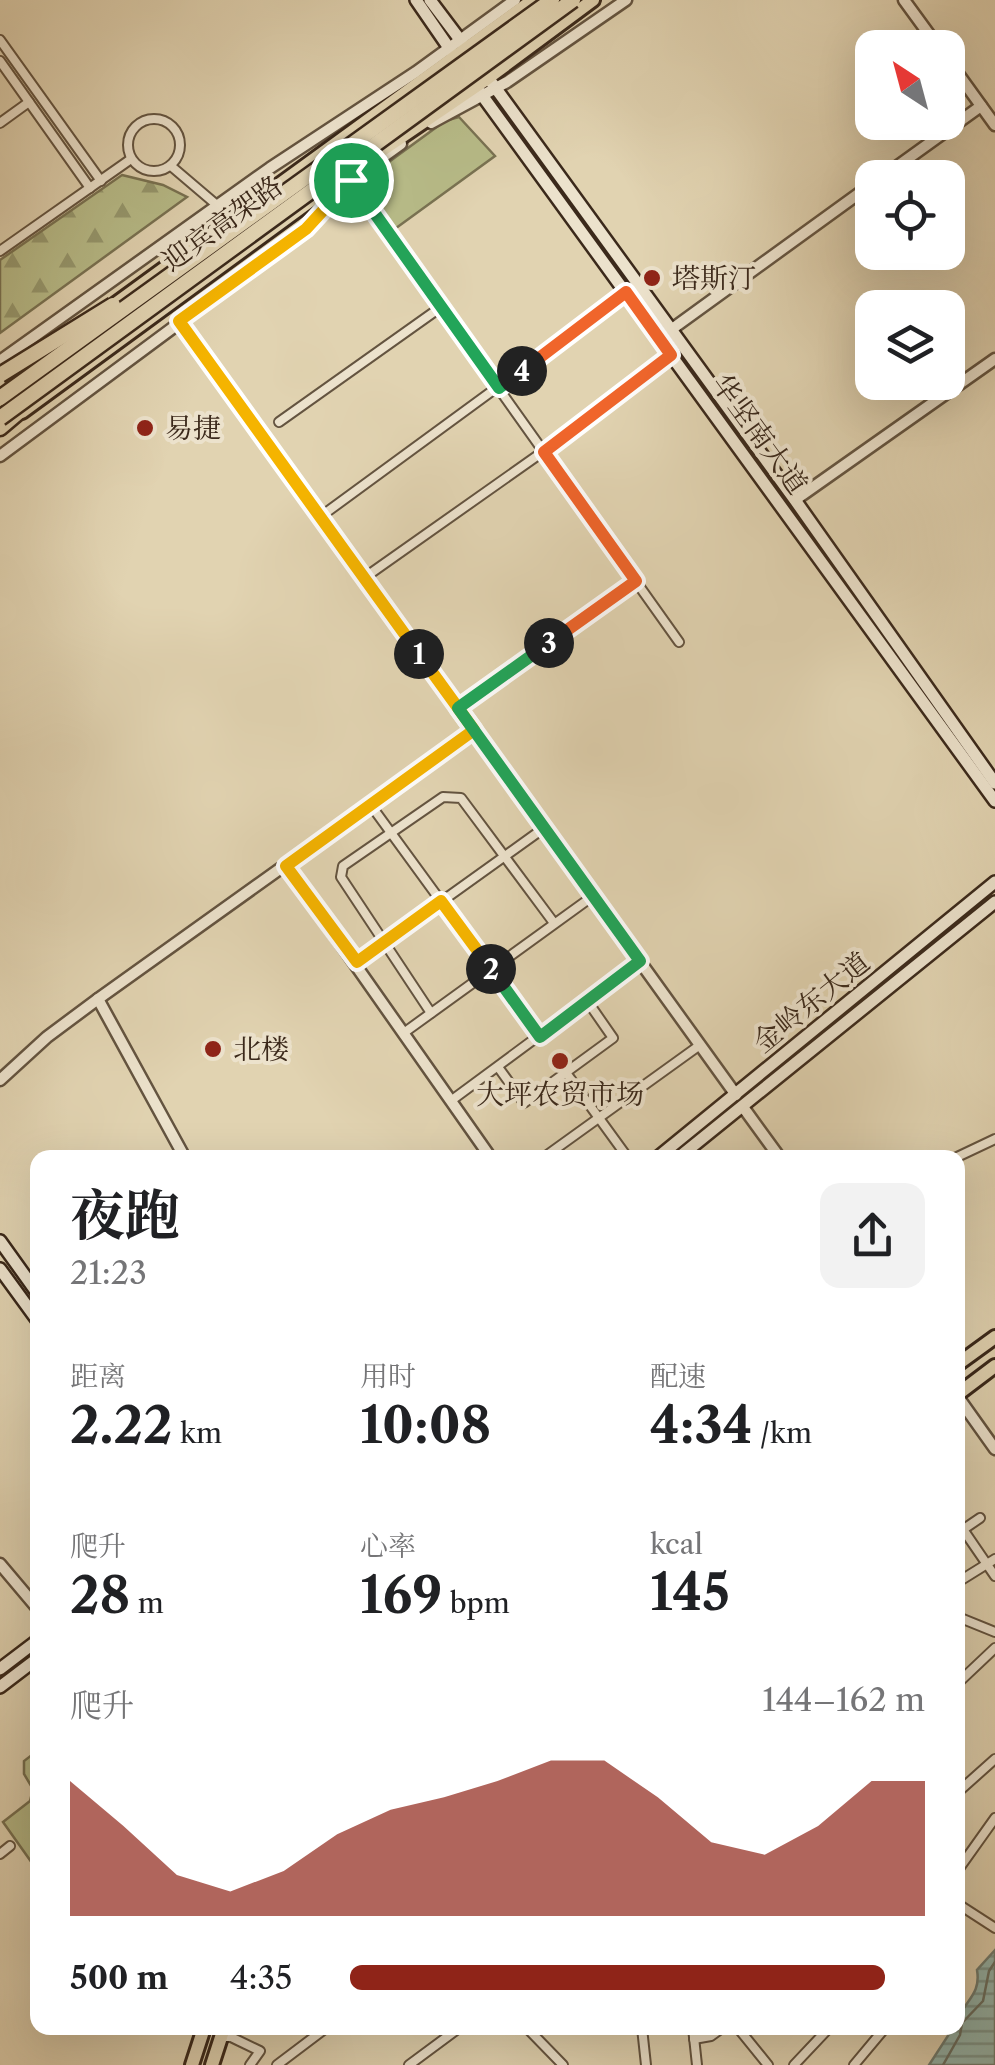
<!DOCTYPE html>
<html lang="zh">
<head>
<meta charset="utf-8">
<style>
	body { margin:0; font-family:"Libre Caslon Text","Noto Serif SC",serif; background:#f2f2f2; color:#202124; height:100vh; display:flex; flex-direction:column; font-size:38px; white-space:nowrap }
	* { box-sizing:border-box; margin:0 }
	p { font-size:32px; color:#757577 }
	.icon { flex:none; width:55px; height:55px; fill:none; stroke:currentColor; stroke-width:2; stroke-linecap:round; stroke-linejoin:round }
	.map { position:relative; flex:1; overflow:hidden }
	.drawer { position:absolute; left:30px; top:1150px; width:935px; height:885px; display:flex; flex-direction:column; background:#fff; border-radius:20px; box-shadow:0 10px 40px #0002 }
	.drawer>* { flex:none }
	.needle { width:65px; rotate:324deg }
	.fabs { position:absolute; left:855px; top:30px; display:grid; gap:20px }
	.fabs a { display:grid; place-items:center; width:110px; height:110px; border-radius:20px; background:#fff; box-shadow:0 10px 40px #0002; font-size:50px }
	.pin { position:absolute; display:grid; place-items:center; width:85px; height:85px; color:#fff; margin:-42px; border:5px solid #fff; border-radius:50%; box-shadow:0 2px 10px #0007 }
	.km { position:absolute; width:50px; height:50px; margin:-25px; border-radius:50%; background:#222; color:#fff; font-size:28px; line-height:50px; text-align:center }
	.round { display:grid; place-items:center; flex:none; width:105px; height:105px; border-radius:20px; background:#f2f2f2 }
	.summary { display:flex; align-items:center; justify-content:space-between; height:170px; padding:0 40px }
	h1 { font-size:55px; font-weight:700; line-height:75px }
	.stats { display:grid; grid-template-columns:repeat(3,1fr); gap:15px; height:170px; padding:10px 40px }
	.stats div { display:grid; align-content:center }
	.stats b { font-size:50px; font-weight:700 }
	.stats small { font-size:28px; font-weight:400 }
	.stats p { font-size:28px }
	.chart { height:280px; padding:20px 40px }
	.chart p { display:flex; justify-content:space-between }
	.chart svg { width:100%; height:180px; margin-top:10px; fill:#8f2418; opacity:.7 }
	ul { padding:0 40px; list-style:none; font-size:32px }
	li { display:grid; grid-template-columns:160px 120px 1fr; align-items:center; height:75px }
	li i { height:25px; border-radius:12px; background:#8f2418 }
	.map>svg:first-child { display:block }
	.green { fill:#b7bb88; stroke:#797252; stroke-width:2.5 }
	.forest { fill:url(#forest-firs); stroke:#797252; stroke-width:2.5 }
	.water { fill:url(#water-rules); stroke:#707e73; stroke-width:2.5 }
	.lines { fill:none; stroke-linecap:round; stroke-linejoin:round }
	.shore { stroke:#687064; stroke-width:2.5 }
	.minor-casing { stroke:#645440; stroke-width:12 }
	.tertiary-casing { stroke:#645440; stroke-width:15 }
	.secondary-casing { stroke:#3b291b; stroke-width:16 }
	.primary-casing { stroke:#3b291b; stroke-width:18 }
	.trunk-casing { stroke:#3b291b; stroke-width:19 }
	.minor { stroke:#ece2cc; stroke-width:8 }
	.tertiary { stroke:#ece2cc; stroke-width:10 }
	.secondary { stroke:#ece2cc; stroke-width:11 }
	.primary { stroke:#e1d3b1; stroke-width:12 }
	.trunk { stroke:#e1d3b1; stroke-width:14 }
	.trunk-bridge-casing { stroke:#3b291b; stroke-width:19; stroke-linecap:butt }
	.trunk-bridge { stroke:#e1d3b1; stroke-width:14 }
	.split-1-casing { stroke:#fff; stroke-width:20 }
	.split-2-casing { stroke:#fff; stroke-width:20 }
	.split-3-casing { stroke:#fff; stroke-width:20 }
	.split-4-casing { stroke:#fff; stroke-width:20 }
	.split-5-casing { stroke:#fff; stroke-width:20 }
	.split-1 { stroke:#f5b400; stroke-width:12 }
	.split-2 { stroke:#f5b400; stroke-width:12 }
	.split-3 { stroke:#22a559; stroke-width:12 }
	.split-4 { stroke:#f0652b; stroke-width:12 }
	.split-5 { stroke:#22a559; stroke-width:12 }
	.poi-dot { fill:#8f2418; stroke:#ece2cc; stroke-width:4 }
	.labels { text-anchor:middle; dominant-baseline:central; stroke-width:8; stroke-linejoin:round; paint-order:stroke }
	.street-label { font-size:28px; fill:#3b291b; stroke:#ece2cc }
	.poi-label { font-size:28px; fill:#3b291b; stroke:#ece2cc; text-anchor:start }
</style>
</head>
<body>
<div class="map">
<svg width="995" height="2065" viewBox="0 0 995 2065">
	<defs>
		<pattern id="forest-firs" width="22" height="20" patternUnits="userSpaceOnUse" patternTransform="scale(2.5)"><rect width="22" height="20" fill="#b7bb88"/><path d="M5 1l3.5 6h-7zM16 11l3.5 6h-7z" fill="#96986e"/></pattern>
		<pattern id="water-rules" width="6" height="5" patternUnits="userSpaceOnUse" patternTransform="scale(2.5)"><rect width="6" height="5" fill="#94b7ae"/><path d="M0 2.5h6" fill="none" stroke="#7a958d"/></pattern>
	</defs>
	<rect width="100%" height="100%" fill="#e1d3b1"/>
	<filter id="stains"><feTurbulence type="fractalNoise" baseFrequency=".002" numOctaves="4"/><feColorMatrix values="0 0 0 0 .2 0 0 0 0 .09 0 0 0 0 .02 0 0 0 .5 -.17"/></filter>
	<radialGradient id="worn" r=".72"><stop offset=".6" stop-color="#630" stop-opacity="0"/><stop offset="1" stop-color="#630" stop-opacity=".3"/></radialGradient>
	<g class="green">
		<polygon points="459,117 495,156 392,231 371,200 371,175 445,121"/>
		<polygon points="37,1751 37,1870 3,1822 30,1801 33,1789 24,1774 24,1761"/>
	</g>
	<polygon class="forest" points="122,175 163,185 187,197 0,333 0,260"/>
	<path class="water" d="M995 1950V2065H929L953 2028H958C958 2002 982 1999 977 1970Z"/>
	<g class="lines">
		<polyline class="shore" points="943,2065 960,2035 962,2023 983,2001 989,1971 995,1962"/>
		<g class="minor-casing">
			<g id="minor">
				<polyline points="0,40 101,181"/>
				<polyline points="0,61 90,188"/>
				<circle cx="154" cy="145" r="26"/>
				<polyline points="0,123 29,102"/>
				<polyline points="171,166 218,206"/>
				<polyline points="349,178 679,642"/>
				<polyline points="0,251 131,159"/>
				<polyline points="279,422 441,307"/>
				<polyline points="320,517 626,293"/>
				<polyline points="364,578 544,451 671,355"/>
				<polyline points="458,708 636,581"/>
				<polyline points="370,804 540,1037"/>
				<polyline points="357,962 544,828"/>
				<polyline points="431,1013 341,877 343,866 443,797 461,798 554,923"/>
				<polyline points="405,1032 593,896"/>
				<polyline points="498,1067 524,1103 613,1038 588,1002"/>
				<polyline points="567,1074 628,1158"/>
				<polyline points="452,1100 640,961"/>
				<polyline points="543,1158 700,1045"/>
				<polyline points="955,1158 995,1139"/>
				<polyline points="958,1522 995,1576"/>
				<polyline points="958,1533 980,1518"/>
				<polyline points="958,1582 995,1559"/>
				<polyline points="958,1617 995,1632"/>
				<polyline points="958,1683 995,1648"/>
				<polyline points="958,1792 995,1759"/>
				<polyline points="0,1854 10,1846"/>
				<polyline points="958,1870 995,1818"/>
				<polyline points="958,1904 995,1928"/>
				<polyline points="527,2028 563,2065"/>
				<polyline points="642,2028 646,2065"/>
				<polyline points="693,2028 697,2065"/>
				<polyline points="738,2028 768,2065"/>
				<polyline points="220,2037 231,2037 260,2051 250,2065"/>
				<polyline points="694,2039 711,2036 722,2028"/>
				<polyline points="277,2065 326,2028"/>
				<polyline points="409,2065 459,2028"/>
				<polyline points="794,2065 829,2028"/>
				<polyline points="854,2065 885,2028"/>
			</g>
		</g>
		<g class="tertiary-casing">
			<g id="tertiary">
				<polyline points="904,0 939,48"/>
				<polyline points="948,60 995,125"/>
				<polyline points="431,123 507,82 626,0"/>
				<polyline points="881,178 981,106"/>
				<polyline points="179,321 736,1095"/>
				<polyline points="672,329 872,184"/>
				<polyline points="0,361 270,168 416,72 515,0"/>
				<polyline points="0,456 306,229 351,180 401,144"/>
				<polyline points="795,500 995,359"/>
				<polyline points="286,866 491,1158"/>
				<polyline points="98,999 185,1158"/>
				<polyline points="0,1080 47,1037 98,999 474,730"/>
				<polyline points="743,1107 780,1158"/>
				<polyline points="958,1397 995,1449"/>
				<polyline points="0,1564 38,1609"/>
			</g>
		</g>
		<g class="secondary-casing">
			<g id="secondary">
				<polyline points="416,0 458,61"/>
				<polyline points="430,0 470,53"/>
				<polyline points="484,72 795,500 995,783"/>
				<polyline points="471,80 995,801"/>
				<polyline points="657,1158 995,882"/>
				<polyline points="678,1158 995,902"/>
				<polyline points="0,1241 38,1294"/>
				<polyline points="0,1269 38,1321"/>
				<polyline points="0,1669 38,1640"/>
				<polyline points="0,1687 38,1658"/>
			</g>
		</g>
		<g class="primary-casing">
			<g id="primary">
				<polyline points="107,310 533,0"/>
				<polyline points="0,387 54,348"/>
				<polyline points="22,412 347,174 488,78 593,0"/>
				<polyline points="958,1364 995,1337"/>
				<polyline points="958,1394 995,1366"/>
				<polyline points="192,2065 204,2028"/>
				<polyline points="212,2065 224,2028"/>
			</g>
		</g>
		<g class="trunk-casing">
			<polyline id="trunk" points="0,428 26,406"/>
		</g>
		<use href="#minor" class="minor"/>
		<use href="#tertiary" class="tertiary"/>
		<use href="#secondary" class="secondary"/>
		<use href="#primary" class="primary"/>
		<use href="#trunk" class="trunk"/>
		<g class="trunk-bridge-casing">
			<g id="trunk-bridge">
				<polyline points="0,375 113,305"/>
				<polyline points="0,398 552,0"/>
				<polyline points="0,418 573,0"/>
			</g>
		</g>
		<use href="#trunk-bridge" class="trunk-bridge"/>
	</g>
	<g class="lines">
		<g class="split-1-casing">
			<polyline id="split-1" points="351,180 306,229 179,321 419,654"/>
		</g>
		<g class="split-2-casing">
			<polyline id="split-2" points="419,654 474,730 286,866 357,962 441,901 491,969"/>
		</g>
		<g class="split-3-casing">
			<polyline id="split-3" points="491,969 540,1037 640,961 458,708 549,643"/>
		</g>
		<g class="split-4-casing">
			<polyline id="split-4" points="522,371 626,292 671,355 544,452 636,581 549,643"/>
		</g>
		<g class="split-5-casing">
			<polyline id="split-5" points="351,180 499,388 522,371"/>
		</g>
		<use href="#split-1" class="split-1"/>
		<use href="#split-2" class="split-2"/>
		<use href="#split-3" class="split-3"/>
		<use href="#split-4" class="split-4"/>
		<use href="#split-5" class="split-5"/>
	</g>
	<g class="poi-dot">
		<circle cx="652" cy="278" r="10"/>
		<circle cx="145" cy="428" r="10"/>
		<circle cx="213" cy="1049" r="10"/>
		<circle cx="560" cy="1061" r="10"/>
	</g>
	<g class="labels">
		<g class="street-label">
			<text transform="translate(222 223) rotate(-36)">迎宾高架路</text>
			<text transform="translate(760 434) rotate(54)">华坚南大道</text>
			<text transform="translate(811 1002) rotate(-39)">金岭东大道</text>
		</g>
		<g class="poi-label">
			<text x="672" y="278">塔斯汀</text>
			<text x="165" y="428">易捷</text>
			<text x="233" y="1049">北楼</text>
			<text x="560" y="1094" text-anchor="middle">大坪农贸市场</text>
		</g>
	</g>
	<rect width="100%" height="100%" filter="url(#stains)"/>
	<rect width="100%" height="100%" fill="url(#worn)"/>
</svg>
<div class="fabs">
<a><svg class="needle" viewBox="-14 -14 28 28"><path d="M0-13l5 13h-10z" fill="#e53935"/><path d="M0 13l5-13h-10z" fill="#757577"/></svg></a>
<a><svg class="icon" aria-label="locate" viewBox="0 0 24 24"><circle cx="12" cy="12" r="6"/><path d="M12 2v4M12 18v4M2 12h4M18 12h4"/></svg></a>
<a><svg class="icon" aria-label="layers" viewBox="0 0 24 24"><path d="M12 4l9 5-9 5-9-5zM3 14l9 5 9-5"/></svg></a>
</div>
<div class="pin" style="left:351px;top:180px;background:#1e9e55"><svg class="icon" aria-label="arrive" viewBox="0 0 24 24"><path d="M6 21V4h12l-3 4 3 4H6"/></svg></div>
<b class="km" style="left:419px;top:654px">1</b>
<b class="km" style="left:491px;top:969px">2</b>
<b class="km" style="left:549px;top:643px">3</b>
<b class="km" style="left:522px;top:371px">4</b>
<section class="drawer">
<div class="summary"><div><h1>夜跑</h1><p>21:23</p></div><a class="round"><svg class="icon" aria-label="share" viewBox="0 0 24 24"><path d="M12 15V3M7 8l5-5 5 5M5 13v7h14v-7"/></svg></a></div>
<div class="stats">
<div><p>距离</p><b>2.22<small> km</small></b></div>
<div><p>用时</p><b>10:08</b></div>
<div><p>配速</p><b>4:34<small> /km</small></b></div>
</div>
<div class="stats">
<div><p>爬升</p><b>28<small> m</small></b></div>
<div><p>心率</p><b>169<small> bpm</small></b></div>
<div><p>kcal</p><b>145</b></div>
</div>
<div class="chart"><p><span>爬升</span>144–162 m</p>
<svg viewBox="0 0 160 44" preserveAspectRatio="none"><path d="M0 44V11L10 22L20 34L30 38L40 33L50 24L60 18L70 15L80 11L90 6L100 6L110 15L120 26L130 29L140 22L150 11L160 11V44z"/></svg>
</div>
<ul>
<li><b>500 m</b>4:35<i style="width:93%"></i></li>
</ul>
</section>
</div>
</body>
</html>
